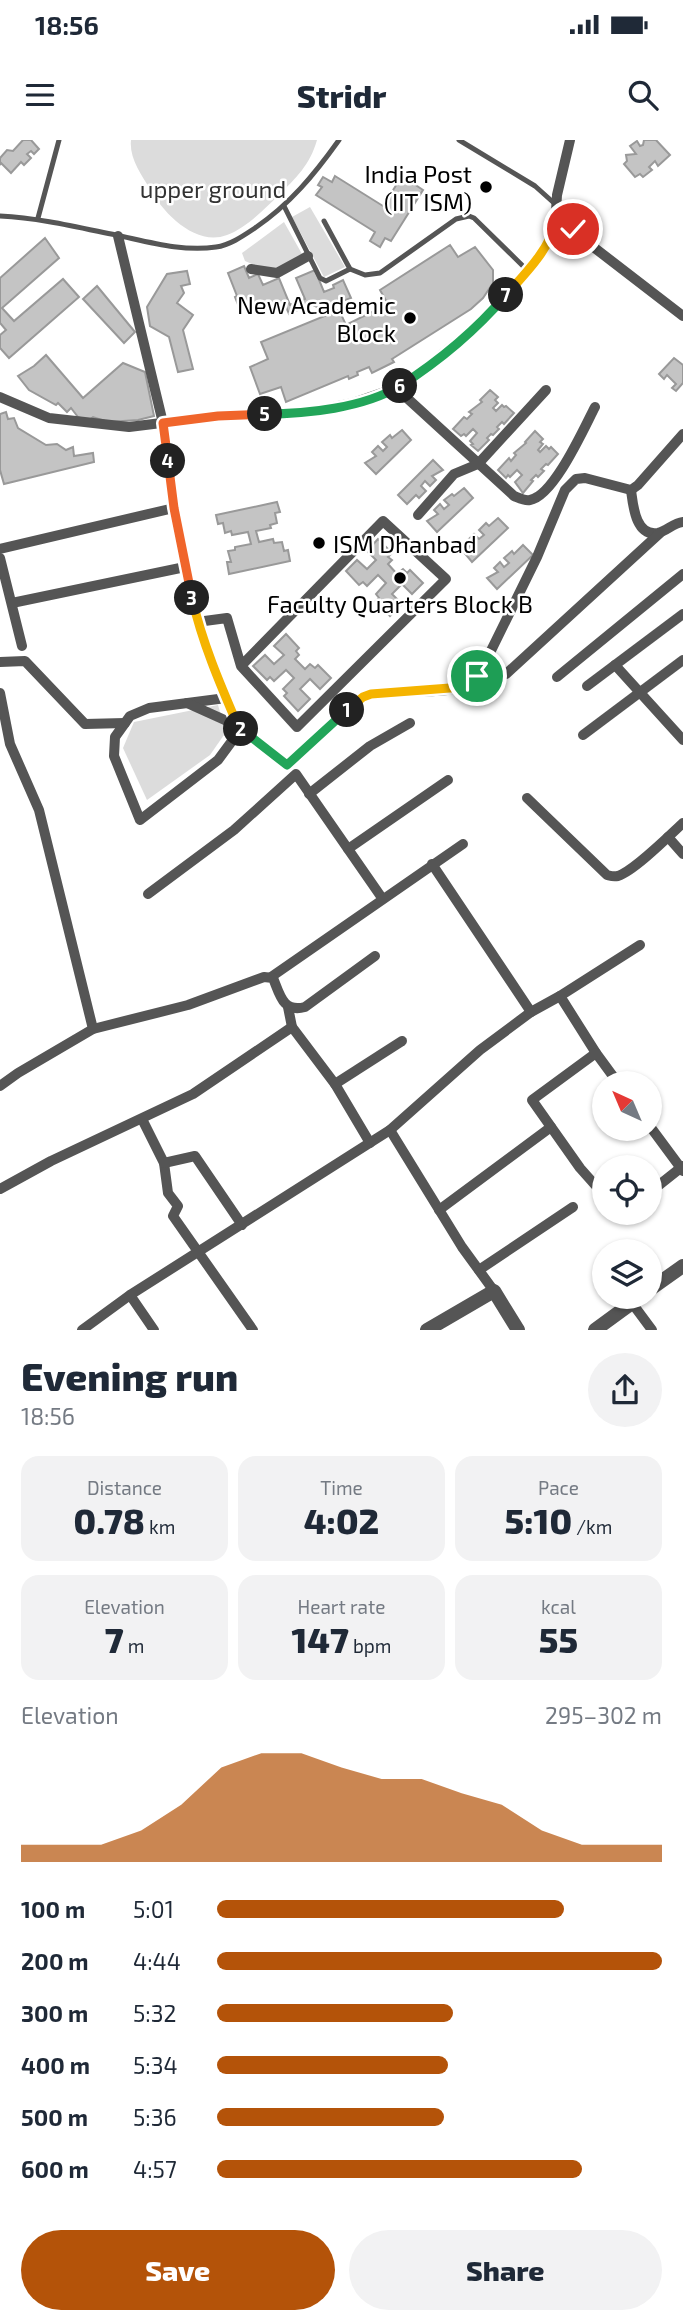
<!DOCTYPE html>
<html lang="en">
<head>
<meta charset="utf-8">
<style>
	body { margin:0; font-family:"Exo 2",sans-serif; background:#f2f2f3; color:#1f2937; height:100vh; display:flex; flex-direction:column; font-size:26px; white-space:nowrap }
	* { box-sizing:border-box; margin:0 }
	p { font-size:23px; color:#747a83 }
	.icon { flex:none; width:38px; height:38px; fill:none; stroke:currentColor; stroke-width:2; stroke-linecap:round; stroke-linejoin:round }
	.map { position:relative; height:1190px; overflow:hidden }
	.sheet { display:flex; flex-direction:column; background:#fff; flex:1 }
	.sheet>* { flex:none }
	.needle { width:46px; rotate:316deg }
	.fabs { position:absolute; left:592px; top:931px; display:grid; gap:14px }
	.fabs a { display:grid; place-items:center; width:70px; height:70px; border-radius:50%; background:#fff; box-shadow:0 2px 5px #0004; font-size:35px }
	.pin { position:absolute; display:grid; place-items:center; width:60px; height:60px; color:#fff; margin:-30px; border:4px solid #fff; border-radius:50%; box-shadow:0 2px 7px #0007 }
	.km { position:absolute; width:35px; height:35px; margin:-18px; border-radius:50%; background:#222; color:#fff; font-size:19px; line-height:35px; text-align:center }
	.round { display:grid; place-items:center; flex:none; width:74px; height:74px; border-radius:37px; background:#f2f2f3 }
	.overview { display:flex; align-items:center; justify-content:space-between; height:119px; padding:0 21px }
	h1 { font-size:38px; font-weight:800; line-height:52px }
	.metrics { display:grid; grid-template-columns:repeat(3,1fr); gap:10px; height:119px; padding:7px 21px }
	.metrics div { display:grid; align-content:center; border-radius:18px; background:#f2f2f3; text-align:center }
	.metrics b { font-size:35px; font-weight:800 }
	.metrics small { font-size:19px; font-weight:400 }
	.metrics p { font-size:19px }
	.chart { height:196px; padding:14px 21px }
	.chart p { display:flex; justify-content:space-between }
	.chart svg { width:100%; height:126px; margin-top:7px; fill:#b45309; opacity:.7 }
	.action { display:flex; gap:14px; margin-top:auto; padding:14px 21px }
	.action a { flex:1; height:80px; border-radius:42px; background:#b45309; color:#fff; font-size:28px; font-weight:800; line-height:80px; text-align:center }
	.action a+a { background:#f2f2f3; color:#1f2937 }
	ul { padding:0 21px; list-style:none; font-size:23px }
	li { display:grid; grid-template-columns:112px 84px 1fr; align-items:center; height:52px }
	li i { height:18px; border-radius:9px; background:#b45309 }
	.status { display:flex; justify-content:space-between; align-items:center; height:49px; padding:0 35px; background:#fff; direction:ltr }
	.status svg { height:19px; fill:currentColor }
	header { display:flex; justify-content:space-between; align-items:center; height:91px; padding:0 21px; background:#fff; font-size:32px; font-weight:800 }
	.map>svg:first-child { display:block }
	.green { fill:#dcdcdc }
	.building { fill:#c4c4c4; stroke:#999; stroke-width:2 }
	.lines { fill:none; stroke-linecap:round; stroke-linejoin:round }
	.service { stroke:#555; stroke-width:5 }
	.minor { stroke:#555; stroke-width:10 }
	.tertiary { stroke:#555; stroke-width:14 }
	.split-1-casing { stroke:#fff; stroke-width:14 }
	.split-2-casing { stroke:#fff; stroke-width:14 }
	.split-3-casing { stroke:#fff; stroke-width:14 }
	.split-4-casing { stroke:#fff; stroke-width:14 }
	.split-5-casing { stroke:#fff; stroke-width:14 }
	.split-6-casing { stroke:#fff; stroke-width:14 }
	.split-7-casing { stroke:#fff; stroke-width:14 }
	.split-8-casing { stroke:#fff; stroke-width:14 }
	.split-1 { stroke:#f5b400; stroke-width:9 }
	.split-2 { stroke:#22a559; stroke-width:9 }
	.split-3 { stroke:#f5b400; stroke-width:9 }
	.split-4 { stroke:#f0652b; stroke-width:9 }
	.split-5 { stroke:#f0652b; stroke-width:9 }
	.split-6 { stroke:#22a559; stroke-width:9 }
	.split-7 { stroke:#22a559; stroke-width:9 }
	.split-8 { stroke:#f5b400; stroke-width:9 }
	.poi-dot { fill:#000; stroke:#fff; stroke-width:2.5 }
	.labels { text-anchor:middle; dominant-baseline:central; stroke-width:5; stroke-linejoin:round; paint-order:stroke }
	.poi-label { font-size:24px; fill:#000; stroke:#fff; text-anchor:end }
	.park-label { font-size:24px; fill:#333; stroke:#fff }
</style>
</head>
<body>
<div class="status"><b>18:56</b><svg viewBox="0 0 49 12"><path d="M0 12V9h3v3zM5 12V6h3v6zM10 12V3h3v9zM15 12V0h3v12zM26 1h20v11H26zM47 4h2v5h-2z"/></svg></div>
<header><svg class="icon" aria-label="menu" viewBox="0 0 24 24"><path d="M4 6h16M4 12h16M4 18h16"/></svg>Stridr<svg class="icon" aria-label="search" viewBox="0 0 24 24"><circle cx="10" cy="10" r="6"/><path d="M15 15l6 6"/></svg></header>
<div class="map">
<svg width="683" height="1190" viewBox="0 0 683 1190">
	<rect width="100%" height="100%" fill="#fff"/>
	<g class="green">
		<path d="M131 0H317C310 25 296 38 278 56 263 70 246 88 227 95 196 107 163 73 150 49 141 34 129 18 131 0Z"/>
		<polygon points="310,67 345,127 324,137 292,77"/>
		<polygon points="284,82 302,114 271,132 245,121 242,113"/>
		<polygon points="218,565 226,592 210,615 147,660 123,608 134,582"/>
	</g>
	<g class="building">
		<polygon points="23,0 31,0 39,9 34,14 31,11 27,14 31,18 24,25 21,22 11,33 1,23 0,25 0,18 7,10 13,11"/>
		<polygon points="644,0 656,0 670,15 658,26 655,21 649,27 652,30 643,37 640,34 635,37 624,24 627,21 626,15 636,14 630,6 637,1 640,6 643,5"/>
		<polygon points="335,36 383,66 402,36 423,50 391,101 385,98 380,107 370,101 375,92 316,55 322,47 318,45 323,37 332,42"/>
		<polygon points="45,98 59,118 2,168 14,181 63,139 79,157 9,218 0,208 0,195 6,190 0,183 0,138"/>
		<polygon points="450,105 458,117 475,107 493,130 493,143 483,158 471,169 392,219 394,222 372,233 369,227 357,232 358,235 349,239 348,236 286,262 281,247 260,254 250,227 268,219 261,202 339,170 346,185 388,164 380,150"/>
		<polygon points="244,126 249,138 258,134 263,145 279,138 290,165 305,159 296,138 315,130 324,152 334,148 333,145 343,140 351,158 321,169 311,164 289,174 284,162 259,172 256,168 249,167 245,164 239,167 235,157 237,156 228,133"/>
		<polygon points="187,131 190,144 181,146 184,153 177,163 193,175 183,190 193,229 178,232 169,197 150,186 147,167 167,134"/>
		<polygon points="97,146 135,192 124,203 83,159"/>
		<polygon points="46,215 83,258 123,223 145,232 154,276 138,280 108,282 93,277 88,281 78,277 71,268 67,272 58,263 56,265 29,250 18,236 34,226"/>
		<polygon points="674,218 683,225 683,243 676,251 672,248 676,244 667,235 664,239 659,234"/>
		<polygon points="490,250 498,257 495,260 498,263 493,268 496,271 502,265 504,267 506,266 514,273 504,284 502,282 497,287 499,289 493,295 491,294 487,298 489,300 478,311 471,305 473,304 470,301 477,293 473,289 466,296 464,294 461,296 453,289 464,277 467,279 472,274 469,272 482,262 480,260"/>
		<polygon points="6,272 8,279 14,278 18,288 46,305 57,304 66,310 73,307 74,316 93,313 94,322 4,344 0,330 0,274"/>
		<polygon points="402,290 411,300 376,334 365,323 376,316 372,312 378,306 383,311 387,307 382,302 390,295 392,298"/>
		<polygon points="535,291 543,299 540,302 543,304 538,310 540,312 546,306 549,309 551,307 558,314 548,325 546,324 541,329 544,331 538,337 536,335 531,340 533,341 523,353 515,342 522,335 517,330 510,337 508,335 506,338 498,330 509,318 511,321 516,315 514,313 526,303 525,302"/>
		<polygon points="433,320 443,330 432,336 436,340 430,346 425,341 421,346 426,351 419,358 416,355 407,364 398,355"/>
		<polygon points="464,348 473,358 437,392 427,381 438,374 434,370 440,364 444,369 449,365 444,360 452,354 454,356"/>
		<polygon points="277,362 280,372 275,373 277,383 270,385 271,388 256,391 259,402 273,399 274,403 282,402 284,411 288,410 290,421 229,434 227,422 231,422 228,411 235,410 235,407 251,404 248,392 232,395 231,391 225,393 223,383 218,384 216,375"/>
		<polygon points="498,378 508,388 472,422 462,410 472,404 468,400 474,394 479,399 484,395 479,390 486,383 489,386"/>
		<polygon points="378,399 392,413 388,417 392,420 388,424 397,434 403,429 407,433 410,430 423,443 412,454 402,444 392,454 402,464 390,476 376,461 379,458 376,454 386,443 378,435 367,446 363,442 359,445 346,431 357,420 367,429 376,420 367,411"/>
		<polygon points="523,405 533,415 497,449 487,438 498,432 494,428 500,422 504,427 509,423 504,418 512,411 514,414"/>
		<polygon points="286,494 299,508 296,511 299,515 295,519 305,529 310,524 315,528 318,525 331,538 320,549 310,539 300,549 310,559 298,571 284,556 287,553 283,549 294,538 286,530 274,541 270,537 267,540 253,526 265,515 274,524 284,515 274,506"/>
	</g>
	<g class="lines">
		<g class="service">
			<polyline points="459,0 535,46 554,63"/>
			<polyline points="284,66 320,138 326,141 350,129 324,81"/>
			<path d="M0 76C40 78 77 87 116 95 149 102 183 112 216 107 230 105 243 96 255 88 290 64 314 35 339 0"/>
			<polyline points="38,78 59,0"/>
			<polyline points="350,129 365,135 380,133 456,79 469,76 474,78 528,131"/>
		</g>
		<g class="minor">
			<polyline points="557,79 683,176"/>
			<polyline points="118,96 163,283 174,368 197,482 238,586 232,601 218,620 140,680 114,616 115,597 130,576 149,568 226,558"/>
			<polyline points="251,129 277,133 308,116"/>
			<path d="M396 248 514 356C519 358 524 361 530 360 554 356 584 288 595 267"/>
			<polyline points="0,257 49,278 129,287 218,276 300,274 353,263 396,248 419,233 485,179 528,131 549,101 555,88 557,55 570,0"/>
			<path d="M631 350C633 364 635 397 658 393 667 391 673 383 683 382"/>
			<polyline points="418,375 454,334 478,324 546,250"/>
			<polyline points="0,409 174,368"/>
			<polyline points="0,418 22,506"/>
			<polyline points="12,463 185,427"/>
			<polyline points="197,482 227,478 241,526 297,587 446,439 383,381 241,526"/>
			<polyline points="0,522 25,521 85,584 125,583"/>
			<polyline points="615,525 683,600"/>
			<polyline points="506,534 660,393"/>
			<polyline points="557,537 683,434"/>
			<polyline points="587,546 683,474"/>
			<polyline points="0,553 10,604 39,670 93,889"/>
			<path d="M187 563 238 586 287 625 363 557C394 546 440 557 468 545L482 529 537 417 565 350 576 339 585 338 631 350 638 345 683 294"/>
			<polyline points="583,595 683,520"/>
			<polyline points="309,654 370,606 410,583"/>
			<path d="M527 658 607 735C611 736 613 737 618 736 634 731 669 696 683 683"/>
			<polyline points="668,697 683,714"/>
			<polyline points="348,709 448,640"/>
			<polyline points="432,724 531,872"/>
			<polyline points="148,754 234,690 296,634 382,758"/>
			<polyline points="271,837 463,704"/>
			<polyline points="560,856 596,913 618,943"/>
			<polyline points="288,867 292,887 335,944 370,1003"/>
			<polyline points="596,913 532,960 580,1028 604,1055"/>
			<polyline points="335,944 402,901"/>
			<path d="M0 946 18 933 93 889 188 865 264 837 273 838C280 855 283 873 305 867L375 816"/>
			<polyline points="142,979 164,1023 168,1053 178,1066 173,1076 253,1190"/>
			<polyline points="649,985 683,1031"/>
			<polyline points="390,990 462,1107 494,1151"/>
			<polyline points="164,1023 195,1016 242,1085"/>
			<polyline points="0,1049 51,1021 193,954 292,887"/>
			<polyline points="649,1053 683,1026"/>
			<polyline points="439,1070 551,987"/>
			<polyline points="479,1130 573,1067"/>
			<polyline points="130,1155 154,1190"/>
			<polyline points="632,1163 652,1190"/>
			<polyline points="82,1190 130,1155 390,990 480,910 531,872 560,856 640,805"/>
		</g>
		<g class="tertiary">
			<polyline points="649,1150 683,1126"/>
			<polyline points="427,1190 494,1151 518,1190"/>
			<polyline points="595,1190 640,1157"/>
		</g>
	</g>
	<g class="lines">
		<g class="split-1-casing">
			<polyline id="split-1" points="347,570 363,557 371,554 463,547 473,542 477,536"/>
		</g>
		<g class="split-2-casing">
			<polyline id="split-2" points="241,589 287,625 347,570"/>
		</g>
		<g class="split-3-casing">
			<path id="split-3" d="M192 458C202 502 220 544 238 586L241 589"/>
		</g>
		<g class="split-4-casing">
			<polyline id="split-4" points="168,321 174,368 192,458"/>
		</g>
		<g class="split-5-casing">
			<polyline id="split-5" points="168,321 163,283 218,276 265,274"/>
		</g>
		<g class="split-6-casing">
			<path id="split-6" d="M265 274C307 274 363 268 400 246"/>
		</g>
		<g class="split-7-casing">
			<path id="split-7" d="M400 246C439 221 476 190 506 155"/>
		</g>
		<g class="split-8-casing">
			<path id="split-8" d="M506 155C526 133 550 109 557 79L573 89"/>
		</g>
		<use href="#split-1" class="split-1"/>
		<use href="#split-2" class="split-2"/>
		<use href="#split-3" class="split-3"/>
		<use href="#split-4" class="split-4"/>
		<use href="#split-5" class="split-5"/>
		<use href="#split-6" class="split-6"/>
		<use href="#split-7" class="split-7"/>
		<use href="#split-8" class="split-8"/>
	</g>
	<g class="poi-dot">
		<circle cx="486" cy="47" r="7"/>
		<circle cx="410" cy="178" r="7"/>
		<circle cx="319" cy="403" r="7"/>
		<circle cx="400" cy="438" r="7"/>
	</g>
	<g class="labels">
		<g class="poi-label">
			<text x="472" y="33">India Post<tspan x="472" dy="28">(IIT ISM)</tspan></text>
			<text x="396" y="164">New Academic<tspan x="396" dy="28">Block</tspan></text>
			<text x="333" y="403" text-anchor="start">ISM Dhanbad</text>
			<text x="400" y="463" text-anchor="middle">Faculty Quarters Block B</text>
		</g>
		<g class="park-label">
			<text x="213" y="48">upper ground</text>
		</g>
	</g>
</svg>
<div class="fabs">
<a><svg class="needle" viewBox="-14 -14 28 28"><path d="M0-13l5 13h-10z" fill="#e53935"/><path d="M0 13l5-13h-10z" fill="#747a83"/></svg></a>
<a><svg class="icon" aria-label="locate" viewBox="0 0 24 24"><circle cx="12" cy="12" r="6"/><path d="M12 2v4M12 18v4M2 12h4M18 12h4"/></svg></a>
<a><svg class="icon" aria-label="layers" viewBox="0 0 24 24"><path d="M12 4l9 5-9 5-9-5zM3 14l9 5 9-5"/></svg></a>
</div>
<div class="pin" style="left:477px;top:536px;background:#1e9e55"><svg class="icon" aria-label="arrive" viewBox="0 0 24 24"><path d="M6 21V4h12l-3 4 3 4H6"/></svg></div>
<div class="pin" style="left:573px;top:89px;background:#d93025"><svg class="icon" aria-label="check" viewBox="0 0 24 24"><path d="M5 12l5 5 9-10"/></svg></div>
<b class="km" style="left:347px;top:570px">1</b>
<b class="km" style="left:241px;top:589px">2</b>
<b class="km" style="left:192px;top:458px">3</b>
<b class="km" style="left:168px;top:321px">4</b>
<b class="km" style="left:265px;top:274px">5</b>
<b class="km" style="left:400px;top:246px">6</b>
<b class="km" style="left:506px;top:155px">7</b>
</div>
<section class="sheet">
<div class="overview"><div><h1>Evening run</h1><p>18:56</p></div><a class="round"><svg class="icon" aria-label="share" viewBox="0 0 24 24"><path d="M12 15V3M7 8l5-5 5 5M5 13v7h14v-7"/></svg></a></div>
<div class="metrics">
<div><p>Distance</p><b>0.78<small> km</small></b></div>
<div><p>Time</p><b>4:02</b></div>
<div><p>Pace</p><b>5:10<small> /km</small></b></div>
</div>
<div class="metrics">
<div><p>Elevation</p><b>7<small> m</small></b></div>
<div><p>Heart rate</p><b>147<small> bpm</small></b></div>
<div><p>kcal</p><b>55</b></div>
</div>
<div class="chart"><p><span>Elevation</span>295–302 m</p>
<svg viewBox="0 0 160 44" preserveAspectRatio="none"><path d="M0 44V38L10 38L20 38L30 33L40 24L50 11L60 6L70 6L80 11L90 15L100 15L110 20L120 24L130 33L140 38L150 38L160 38V44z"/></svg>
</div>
<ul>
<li><b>100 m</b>5:01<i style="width:78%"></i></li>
<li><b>200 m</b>4:44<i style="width:100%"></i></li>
<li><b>300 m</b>5:32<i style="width:53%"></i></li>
<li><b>400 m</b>5:34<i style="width:52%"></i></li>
<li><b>500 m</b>5:36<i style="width:51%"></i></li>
<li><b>600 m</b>4:57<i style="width:82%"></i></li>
</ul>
<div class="action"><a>Save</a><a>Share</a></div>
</section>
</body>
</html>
